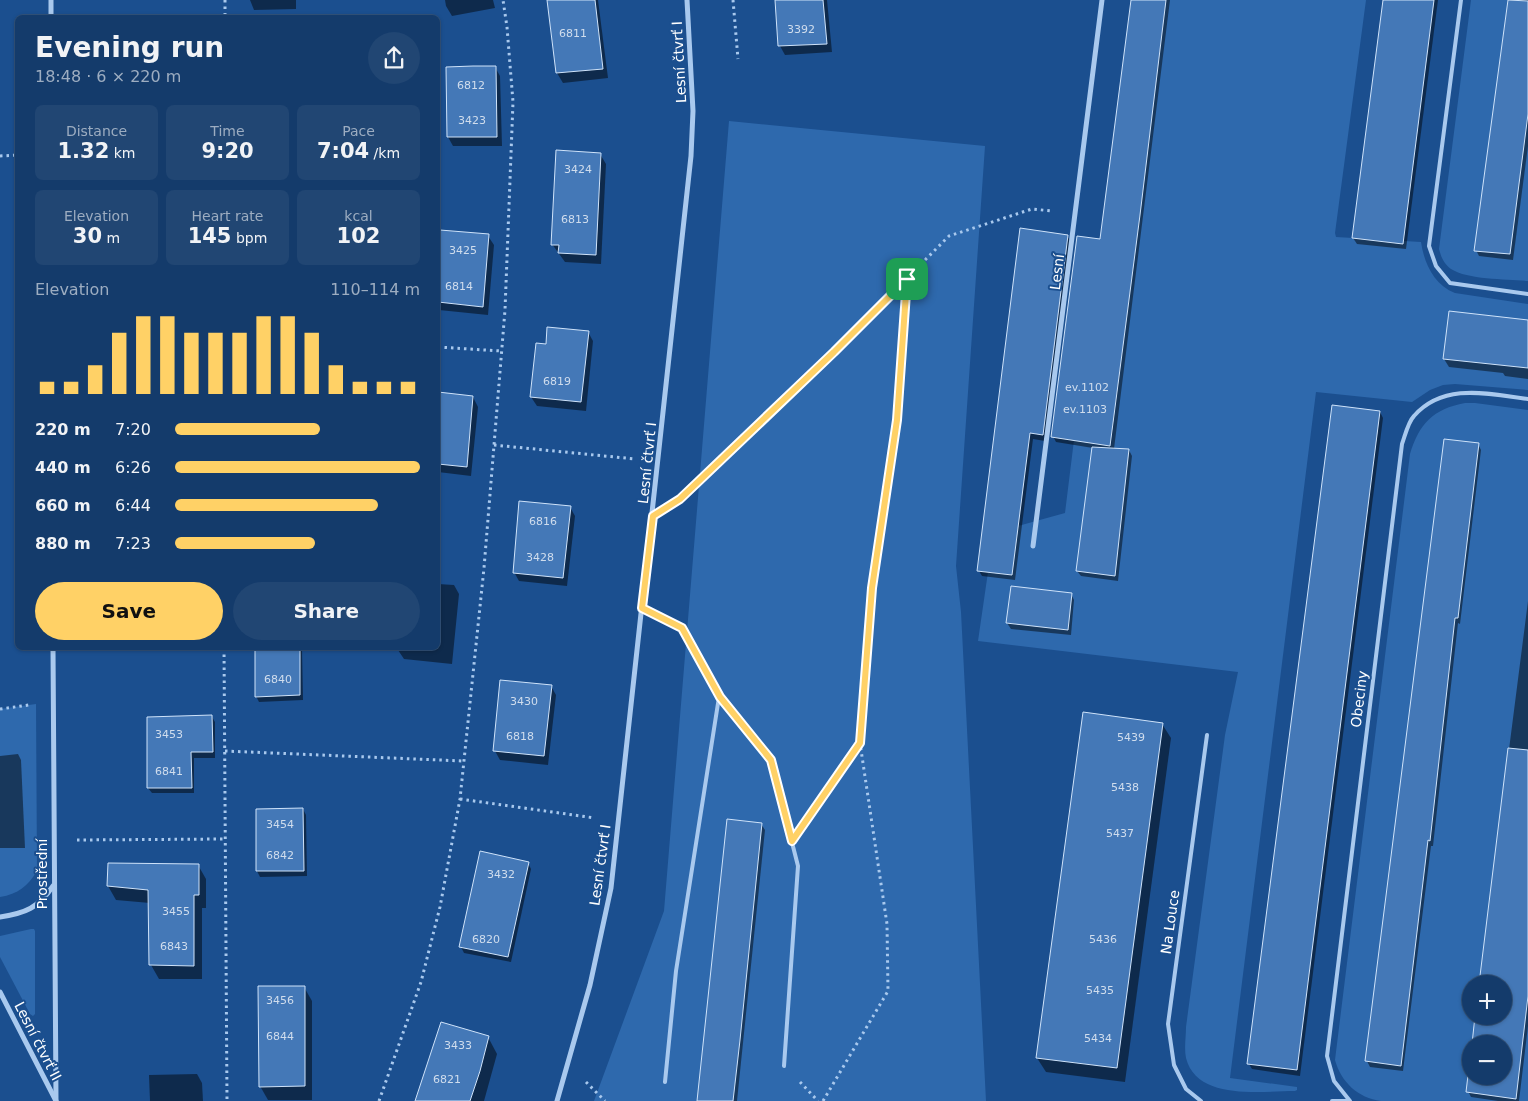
<!DOCTYPE html>
<html lang="en">
<head>
<meta charset="utf-8">
<style>
	body { margin:0; font-family:"DejaVu Sans",sans-serif; background:#214673; color:#f1f3f6; height:100vh; display:flex; flex-direction:column; font-size:19px; white-space:nowrap }
	* { box-sizing:border-box; margin:0 }
	p { font-size:16px; color:#9dadc1 }
	.icon { flex:none; width:28px; height:28px; fill:none; stroke:currentColor; stroke-width:2; stroke-linecap:round; stroke-linejoin:round }
	.map { position:relative; flex:1; overflow:hidden }
	.sheet { position:absolute; left:15px; top:15px; width:425px; height:635px; display:flex; flex-direction:column; background:#143b6b; border-radius:8px; box-shadow:0 1px 4px #0004,0 0 0 1px #33557e }
	.sheet>* { flex:none }
	.controls { position:absolute; left:1462px; top:975px; display:grid; gap:10px }
	.controls a { display:grid; place-items:center; width:50px; height:50px; border-radius:50%; background:#143b6b; box-shadow:0 1px 4px #0004,0 0 0 1px #33557e; font-size:25px }
	.pin { position:absolute; display:grid; place-items:center; width:42px; height:42px; color:#fff; margin:-21px; border-radius:10px; box-shadow:0 2px 8px #0006 }
	.round { display:grid; place-items:center; flex:none; width:52px; height:52px; border-radius:26px; background:#214673 }
	.overview { display:flex; align-items:center; justify-content:space-between; height:85px; padding:0 20px }
	h1 { font-size:28px; font-weight:700; line-height:38px }
	.stats { display:grid; grid-template-columns:repeat(3,1fr); gap:8px; height:85px; padding:5px 20px }
	.stats div { display:grid; align-content:center; border-radius:8px; background:#214673; text-align:center }
	.stats b { font-size:21px; font-weight:700 }
	.stats small { font-size:14px; font-weight:400 }
	.stats p { font-size:14px }
	.chart { height:140px; padding:10px 20px }
	.chart p { display:flex; justify-content:space-between }
	.chart svg { width:100%; height:90px; margin-top:5px; stroke:#ffd166; stroke-width:6 }
	.cta { display:flex; gap:10px; margin-top:auto; padding:10px 20px }
	.cta a { flex:1; height:58px; border-radius:30px; background:#ffd166; color:#111; font-size:20px; font-weight:700; line-height:58px; text-align:center }
	.cta a+a { background:#214673; color:#f1f3f6 }
	ul { padding:0 20px; list-style:none; font-size:16px }
	li { display:grid; grid-template-columns:80px 60px 1fr; align-items:center; height:38px }
	li i { height:12px; border-radius:6px; background:#ffd166 }
	.map>svg:first-child { display:block }
	.green { fill:#2e69ad; fill-rule:evenodd }
	.shadow { fill:#0007 }
	.building { fill:#4478b7; stroke:#cfe3fa }
	.lines { fill:none; stroke-linecap:round; stroke-linejoin:round }
	.path { stroke:#a9c9ee; stroke-width:3; stroke-dasharray:2.5 4; stroke-linecap:butt }
	.lane { stroke:#a9c9ee; stroke-width:4 }
	.street { stroke:#a9c9ee; stroke-width:5 }
	.route-casing { stroke:#fff; stroke-width:10 }
	.route { stroke:#ffd166; stroke-width:6 }
	.labels { text-anchor:middle; dominant-baseline:central; stroke-width:4; stroke-linejoin:round; paint-order:stroke }
	.number-label { font-size:11px; fill:#d0dded }
	.street-label { font-size:14px; fill:#fff; stroke:#1b4f8f }
</style>
</head>
<body>
<div class="map">
<svg width="1528" height="1101" viewBox="0 0 1528 1101">
	<rect width="100%" height="100%" fill="#1b4f8f"/>
	<g class="green">
		<path d="M1166 0H1366L1335 233 1336 237 1421 242C1424 263 1434 285 1455 293L1528 304V390L1455 384 1443 385 1430 390 1412 402 1316 392 1230 1078 1297 1087V1090L1295 1091C1261 1091 1197 1101 1186 1058 1184 1048 1186 1037 1186 1027L1225 735 1238 672 978 641 988 572 1012 575 1018 526 1065 513 1074 440 1111 445Z"/>
		<path d="M1471 0H1528V281C1507 279 1468 280 1451 269 1444 264 1441 257 1439 249Z"/>
		<polygon points="729,121 985,146 956,566 961,612 986,1101 594,1101 664,911"/>
		<path d="M1465 403H1475L1528 410V1101H1381C1358 1098 1341 1082 1335 1060L1410 454C1419 424 1433 409 1465 403ZM1471 984H1504V1016H1471ZM1471 1044H1504V1076H1471Z"/>
		<path d="M36 704 37 871C28 886 18 894 0 897V709Z"/>
		<polygon points="31,929 34,929 35,931 35,1014 33,1016 30,1014 0,957 0,936"/>
	</g>
	<g class="shadow">
		<polygon points="250,0 296,0 296,9 254,10"/>
		<polygon points="445,0 493,0 495,8 452,16 446,6"/>
		<polygon points="548,0 598,0 608,78 563,83 557,73"/>
		<polygon points="777,0 827,0 832,52 785,55 780,46"/>
		<polygon points="1133,0 1170,0 1114,449 1129,450 1132,456 1118,581 1081,576 1077,571 1093,448 1056,442 1053,436 1101,241"/>
		<polygon points="1384,0 1438,0 1406,249 1357,244 1353,238"/>
		<polygon points="1508,0 1528,0 1528,146 1513,260 1479,256 1476,250"/>
		<polygon points="495,67 500,76 502,146 453,146 448,137 447,68"/>
		<polygon points="600,154 606,164 601,264 565,262 552,244"/>
		<polygon points="441,232 488,236 494,245 488,315 439,310 438,308 438,265"/>
		<polygon points="1067,236 1071,242 1045,441 1033,439 1015,580 982,576 979,571"/>
		<polygon points="1528,320 1528,379 1505,376 1503,373 1449,367 1444,359"/>
		<polygon points="588,332 593,341 586,411 537,406 531,397"/>
		<polygon points="438,394 473,397 478,407 471,476 438,472"/>
		<polygon points="1380,412 1383,418 1300,1076 1252,1069 1249,1064"/>
		<polygon points="1478,444 1481,450 1460,624 1458,623 1433,846 1431,846 1403,1071 1370,1067 1367,1061"/>
		<polygon points="570,507 575,516 567,586 519,581 514,572"/>
		<polygon points="438,584 454,585 459,594 452,664 404,659 398,650 399,648 438,648"/>
		<polygon points="1071,594 1074,600 1071,635 1011,629 1007,623"/>
		<polygon points="1528,601 1528,1026 1519,1101 1498,1101 1471,1097 1468,1091 1471,1060 1471,1076 1504,1076 1504,984 1495,859"/>
		<polygon points="257,648 302,648 303,700 259,702 256,696"/>
		<polygon points="551,686 556,695 548,765 500,760 495,751"/>
		<polygon points="212,717 215,722 215,758 194,758 194,793 152,793 148,788"/>
		<polygon points="1162,724 1171,738 1125,1082 1046,1072 1037,1058"/>
		<polygon points="18,754 21,760 25,848 0,848 0,756"/>
		<polygon points="303,809 306,815 307,876 260,877 257,871"/>
		<polygon points="761,824 765,830 737,1101 698,1101"/>
		<polygon points="528,863 531,869 511,962 464,953 461,947"/>
		<polygon points="198,865 206,879 206,908 202,908 202,979 159,979 151,965 150,903 116,900 108,886"/>
		<polygon points="304,987 312,1001 312,1100 268,1100 260,1086"/>
		<polygon points="488,1037 497,1054 484,1101 416,1101"/>
		<polygon points="197,1074 202,1083 203,1101 150,1101 149,1075"/>
	</g>
	<g class="building">
		<polygon points="547,0 595,0 603,69 556,73"/>
		<polygon points="775,0 823,0 827,44 778,46"/>
		<polygon points="1131,0 1166,0 1140,215 1110,446 1051,437 1077,236 1100,239"/>
		<polygon points="1383,0 1434,0 1403,244 1352,238"/>
		<polygon points="1508,0 1528,1 1528,114 1510,254 1474,251"/>
		<polygon points="473,66 496,66 497,137 447,137 446,67"/>
		<polygon points="556,150 601,153 596,255 558,253 559,245 551,245"/>
		<polygon points="1020,228 1068,235 1043,435 1030,433 1012,575 977,571"/>
		<polygon points="440,230 489,234 483,307 438,302 438,250"/>
		<polygon points="1449,311 1528,320 1528,368 1443,359"/>
		<polygon points="547,327 589,331 581,402 530,397 536,343 546,344"/>
		<polygon points="438,392 473,396 467,467 438,464"/>
		<polygon points="1332,405 1380,411 1297,1070 1247,1064"/>
		<polygon points="1444,439 1479,443 1458,618 1455,618 1430,841 1428,840 1401,1066 1365,1061"/>
		<polygon points="1092,447 1129,449 1115,576 1076,571"/>
		<polygon points="519,501 571,506 563,578 513,573"/>
		<polygon points="1011,586 1072,593 1068,630 1006,623"/>
		<polygon points="255,648 300,648 300,695 255,697"/>
		<polygon points="500,680 552,685 544,756 493,751"/>
		<polygon points="1083,712 1163,723 1117,1068 1036,1058"/>
		<polygon points="212,715 213,752 191,752 192,788 147,788 147,717"/>
		<polygon points="1508,748 1528,750 1528,996 1516,1099 1466,1092 1471,1050 1471,1076 1504,1076 1504,1044 1472,1044 1475,1016 1504,1016 1504,984 1479,984"/>
		<polygon points="303,808 304,871 256,871 256,809"/>
		<polygon points="727,819 762,823 740,1040 733,1101 697,1101"/>
		<polygon points="480,851 529,862 508,957 459,947"/>
		<polygon points="108,863 199,864 199,895 194,895 194,966 149,965 148,890 107,886"/>
		<polygon points="258,986 305,986 305,1086 259,1087"/>
		<polygon points="441,1022 489,1036 480,1071 470,1101 415,1101"/>
	</g>
	<g class="lines">
		<g class="path">
			<polyline points="225,0 225,18"/>
			<polyline points="733,0 738,59"/>
			<polyline points="0,156 18,155"/>
			<polyline points="438,347 501,351"/>
			<polyline points="494,445 635,459"/>
			<polyline points="678,500 834,351 949,236 1032,209 1052,211"/>
			<polyline points="224,648 227,1101"/>
			<polyline points="0,709 29,705"/>
			<polyline points="225,751 463,761"/>
			<polyline points="460,799 595,818"/>
			<polyline points="809,816 860,743"/>
			<polyline points="77,840 224,839"/>
			<polyline points="586,1082 605,1101"/>
			<polyline points="800,1082 818,1101"/>
			<polyline points="379,1101 421,982 440,907 460,799 484,568 505,310 513,102 507,27 503,0"/>
			<polyline points="823,1101 888,991 887,924 860,743 872,587 897,420 907,279"/>
		</g>
		<g class="lane">
			<polyline points="1461,0 1429,246 1436,266 1450,283 1528,294"/>
			<polyline points="642,608 682,628 719,697 676,971 665,1082"/>
			<polyline points="719,697 771,760 798,866 784,1066"/>
			<polyline points="1201,1101 1186,1089 1174,1065 1168,1024 1207,735"/>
			<polyline points="1332,1101 1348,1101"/>
			<path d="M1350 1101 1334 1081 1327 1056 1402 444C1405 436 1408 422 1414 416 1444 382 1489 394 1528 399"/>
		</g>
		<g class="street">
			<polyline points="51,0 51,18"/>
			<polyline points="1033,546 1102,0"/>
			<polyline points="53,648 56,1101"/>
			<path d="M0 917C26 913 38 908 53 886"/>
			<polyline points="0,992 56,1101"/>
			<polyline points="557,1101 590,985 611,888 691,156 693,111 687,0"/>
		</g>
	</g>
	<g class="lines">
		<g class="route-casing">
			<polygon id="route" points="907,279 897,420 872,588 860,743 792,841 771,760 720,697 682,628 642,608 653,516 680,499 834,352"/>
		</g>
		<use href="#route" class="route"/>
	</g>
	<g class="labels">
		<g class="number-label">
			<text x="801" y="29">3392</text>
			<text x="573" y="33">6811</text>
			<text x="471" y="85">6812</text>
			<text x="472" y="120">3423</text>
			<text x="578" y="169">3424</text>
			<text x="575" y="219">6813</text>
			<text x="463" y="250">3425</text>
			<text x="459" y="286">6814</text>
			<text x="557" y="381">6819</text>
			<text x="1087" y="387">ev.1102</text>
			<text x="1085" y="409">ev.1103</text>
			<text x="543" y="521">6816</text>
			<text x="540" y="557">3428</text>
			<text x="278" y="679">6840</text>
			<text x="524" y="701">3430</text>
			<text x="169" y="734">3453</text>
			<text x="520" y="736">6818</text>
			<text x="1131" y="737">5439</text>
			<text x="169" y="771">6841</text>
			<text x="1125" y="787">5438</text>
			<text x="280" y="824">3454</text>
			<text x="1120" y="833">5437</text>
			<text x="280" y="855">6842</text>
			<text x="501" y="874">3432</text>
			<text x="176" y="911">3455</text>
			<text x="486" y="939">6820</text>
			<text x="1103" y="939">5436</text>
			<text x="174" y="946">6843</text>
			<text x="1100" y="990">5435</text>
			<text x="280" y="1000">3456</text>
			<text x="280" y="1036">6844</text>
			<text x="1098" y="1038">5434</text>
			<text x="458" y="1045">3433</text>
			<text x="447" y="1079">6821</text>
		</g>
		<g class="street-label">
			<text transform="translate(679 62) rotate(-93)">Lesní čtvrť I</text>
			<text transform="translate(1057 272) rotate(-83)">Lesní</text>
			<text transform="translate(647 463) rotate(-84)">Lesní čtvrť I</text>
			<text transform="translate(1359 699) rotate(-83)">Obeciny</text>
			<text transform="translate(600 865) rotate(-82)">Lesní čtvrť I</text>
			<text transform="translate(42 874) rotate(-90)">Prostřední</text>
			<text transform="translate(1170 922) rotate(-82)">Na Louce</text>
			<text transform="translate(38 1041) rotate(63)">Lesní čtvrť II</text>
		</g>
	</g>
</svg>
<div class="controls">
<a>+</a>
<a>−</a>
</div>
<div class="pin" style="left:907px;top:279px;background:#1e9e55"><svg class="icon" aria-label="arrive" viewBox="0 0 24 24"><path d="M6 21V4h12l-3 4 3 4H6"/></svg></div>
<section class="sheet">
<div class="overview"><div><h1>Evening run</h1><p>18:48 · 6 × 220 m</p></div><a class="round"><svg class="icon" aria-label="share" viewBox="0 0 24 24"><path d="M12 15V3M7 8l5-5 5 5M5 13v7h14v-7"/></svg></a></div>
<div class="stats">
<div><p>Distance</p><b>1.32<small> km</small></b></div>
<div><p>Time</p><b>9:20</b></div>
<div><p>Pace</p><b>7:04<small> /km</small></b></div>
</div>
<div class="stats">
<div><p>Elevation</p><b>30<small> m</small></b></div>
<div><p>Heart rate</p><b>145<small> bpm</small></b></div>
<div><p>kcal</p><b>102</b></div>
</div>
<div class="chart"><p><span>Elevation</span>110–114 m</p>
<svg viewBox="0 0 160 44" preserveAspectRatio="none"><path d="M5 44V38M15 44V38M25 44V30M35 44V14M45 44V6M55 44V6M65 44V14M75 44V14M85 44V14M95 44V6M105 44V6M115 44V14M125 44V30M135 44V38M145 44V38M155 44V38"/></svg>
</div>
<ul>
<li><b>220 m</b>7:20<i style="width:59%"></i></li>
<li><b>440 m</b>6:26<i style="width:100%"></i></li>
<li><b>660 m</b>6:44<i style="width:83%"></i></li>
<li><b>880 m</b>7:23<i style="width:57%"></i></li>
</ul>
<div class="cta"><a>Save</a><a>Share</a></div>
</section>
</div>
</body>
</html>
